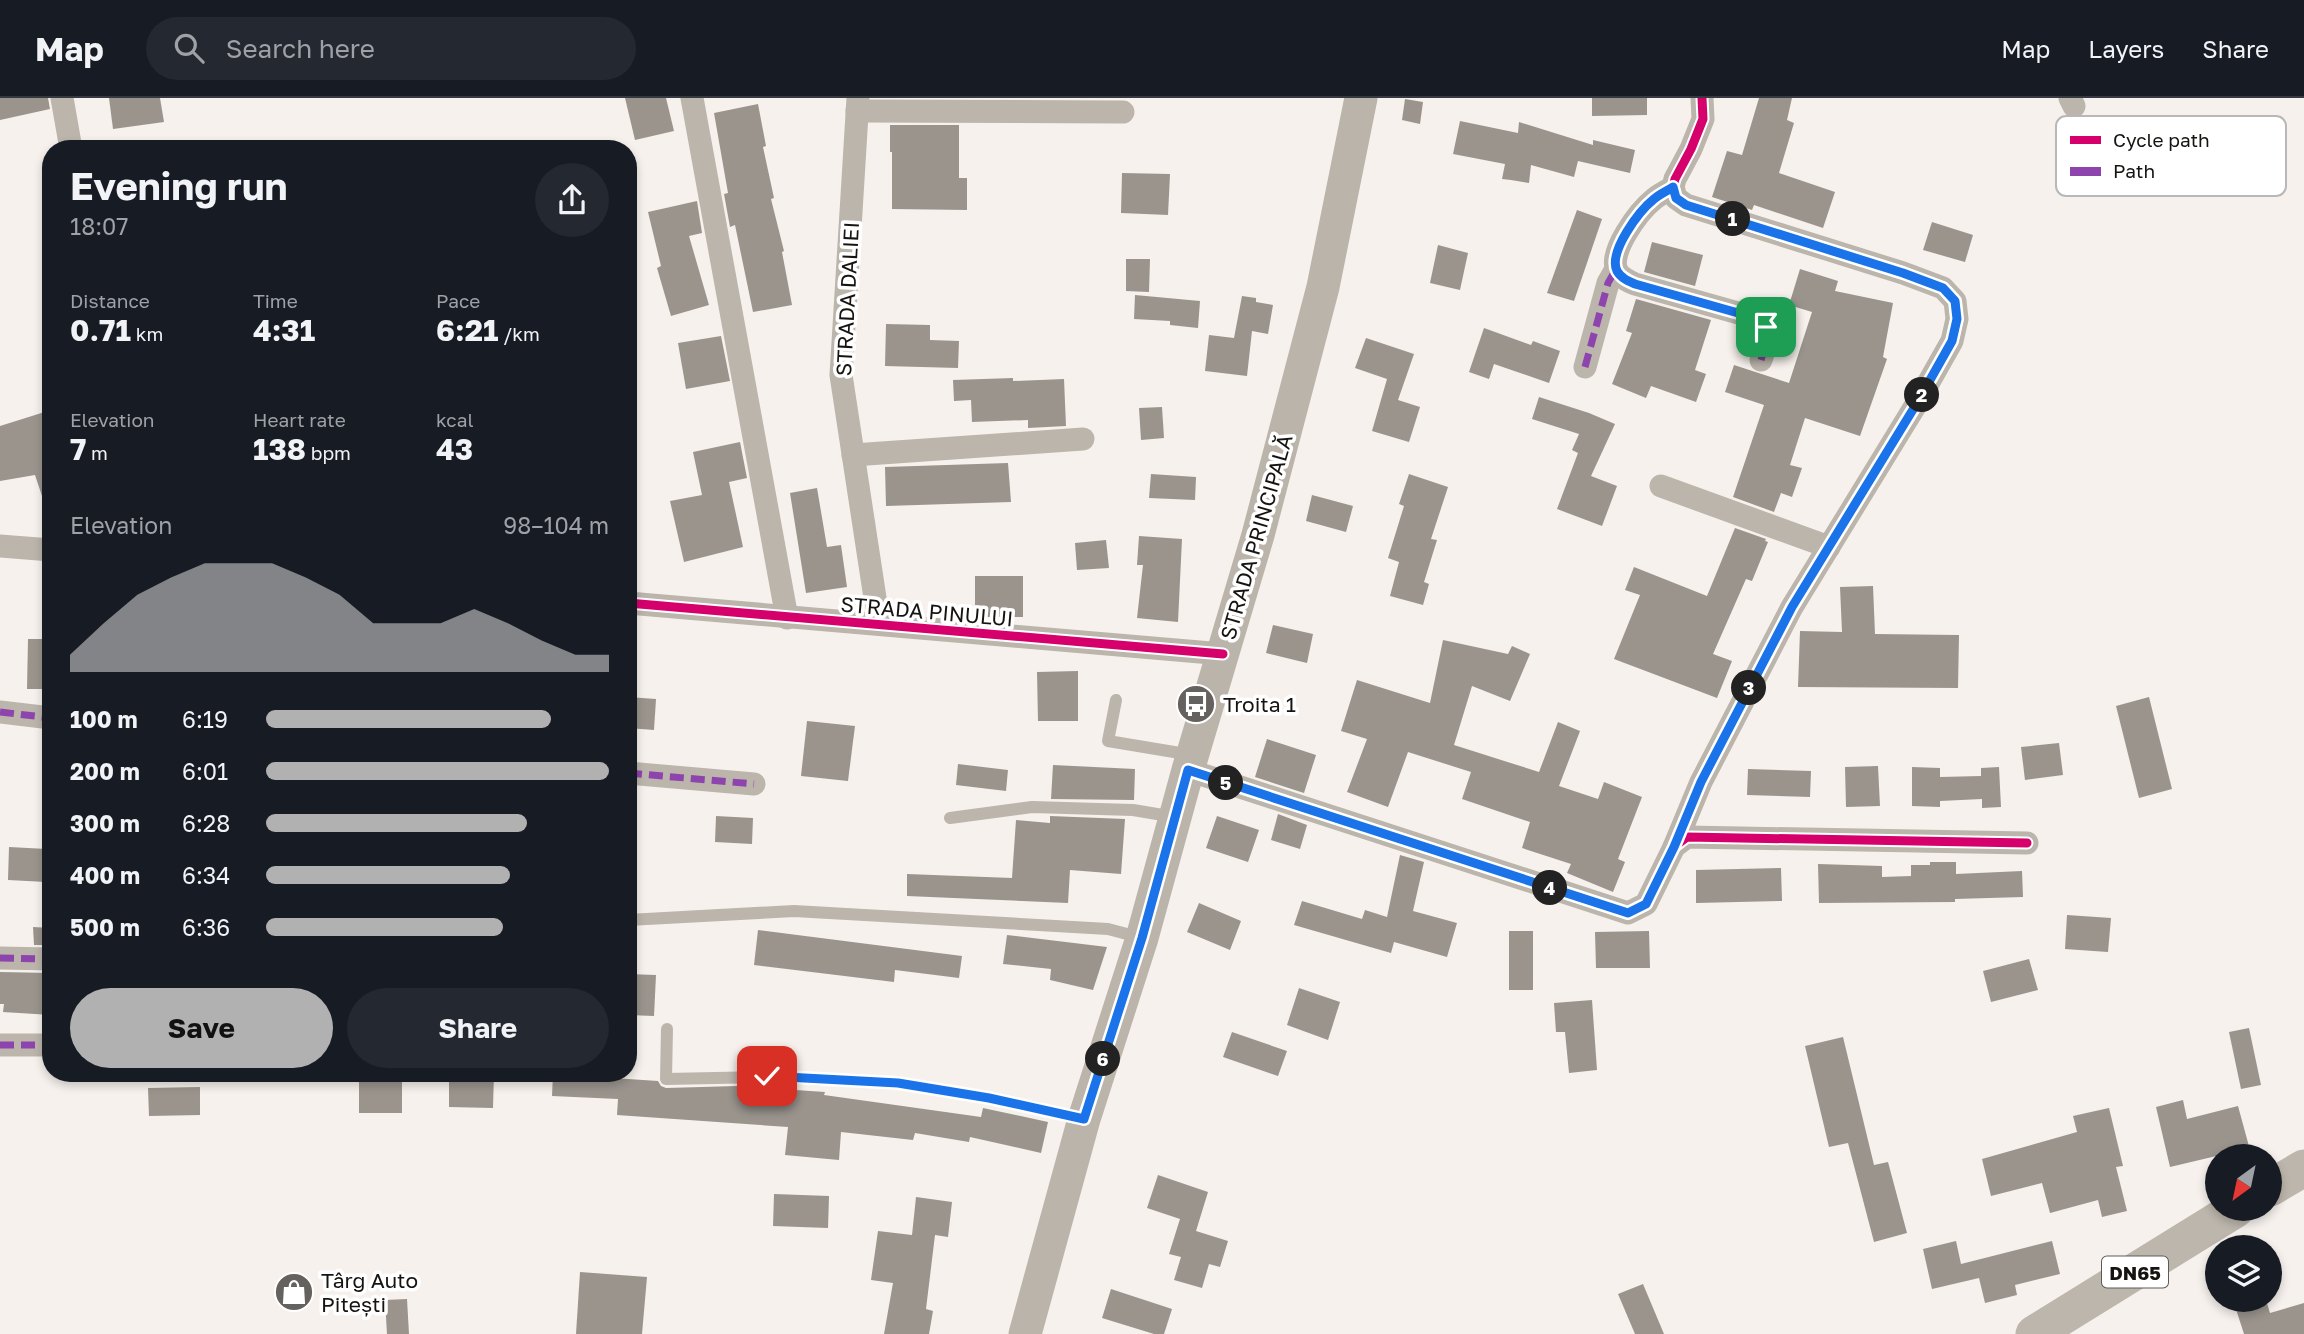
<!DOCTYPE html>
<html lang="en">
<head>
<meta charset="utf-8">
<style>
	body { margin:0; font-family:"Golos Text",sans-serif; background:#242831; color:#f1f3f6; height:100vh; display:flex; flex-direction:column; font-size:26px; white-space:nowrap }
	* { box-sizing:border-box; margin:0 }
	p { font-size:23px; color:#9ea1a6 }
	.icon { flex:none; width:38px; height:38px; fill:none; stroke:currentColor; stroke-width:2; stroke-linecap:round; stroke-linejoin:round }
	.map { position:relative; flex:1; overflow:hidden }
	.details { position:absolute; left:42px; top:42px; width:595px; height:942px; display:flex; flex-direction:column; background:#171b24; border-radius:28px; box-shadow:0 4px 10px #0003 }
	.details>* { flex:none }
	.needle { width:46px; rotate:213deg }
	.fabs { position:absolute; left:2205px; top:1046px; display:grid; gap:14px }
	.fabs a { display:grid; place-items:center; width:77px; height:77px; border-radius:50%; background:#171b24; box-shadow:0 4px 10px #0003; font-size:35px }
	.pin { position:absolute; display:grid; place-items:center; width:60px; height:60px; color:#fff; margin:-30px; border-radius:14px; box-shadow:0 4px 10px #0006 }
	.km { position:absolute; width:35px; height:35px; margin:-18px; border-radius:50%; background:#222; color:#fff; font-size:19px; line-height:35px; text-align:center }
	.round { display:grid; place-items:center; flex:none; width:74px; height:74px; border-radius:37px; background:#242831 }
	.summary { display:flex; align-items:center; justify-content:space-between; height:119px; padding:0 28px }
	h1 { font-size:38px; font-weight:700; line-height:52px }
	.figures { display:grid; grid-template-columns:repeat(3,1fr); gap:10px; height:119px; padding:7px 28px }
	.figures div { display:grid; align-content:center }
	.figures b { font-size:30px; font-weight:700 }
	.figures small { font-size:19px; font-weight:400 }
	.figures p { font-size:19px }
	.chart { height:196px; padding:14px 28px }
	.chart p { display:flex; justify-content:space-between }
	.chart svg { width:100%; height:126px; margin-top:7px; fill:#b2b1b2; opacity:.7 }
	.primary-button { display:flex; gap:14px; margin-top:auto; padding:14px 28px }
	.primary-button a { flex:1; height:80px; border-radius:42px; background:#b2b1b2; color:#111; font-size:28px; font-weight:700; line-height:80px; text-align:center }
	.primary-button a+a { background:#242831; color:#f1f3f6 }
	ul { padding:0 28px; list-style:none; font-size:23px }
	li { display:grid; grid-template-columns:112px 84px 1fr; align-items:center; height:52px }
	li i { height:18px; border-radius:9px; background:#b2b1b2 }
	header { display:flex; align-items:center; gap:42px; box-sizing:border-box; height:98px; padding:0 35px; background:#171b24; border-bottom:2px solid #363941 }
	header strong { font-size:33px }
	nav { display:flex; gap:38px; margin-inline-start:auto; font-size:24px }
	.search { width:490px; height:63px; background:#242831; display:flex; align-items:center; gap:18px; box-sizing:border-box; padding:0 24px; border-radius:38px; color:#9ea1a6; font-size:26px }
	.map>svg:first-child { display:block }
	.building { fill:#9a948d }
	.lines { fill:none; stroke-linecap:round; stroke-linejoin:round }
	.service { stroke:#bbb5ac; stroke-width:12 }
	.minor { stroke:#bbb5ac; stroke-width:23 }
	.secondary { stroke:#bab4ab; stroke-width:33 }
	.primary { stroke:#bdb6ac; stroke-width:37 }
	.quiet { stroke:#8e44ad; stroke-width:7; stroke-dasharray:14 7; stroke-linecap:butt }
	.cycleway-casing { stroke:#fff; stroke-width:13 }
	.cycleway { stroke:#d6006c; stroke-width:9 }
	.route-casing { stroke:#fff; stroke-width:14 }
	.route { stroke:#1a73e8; stroke-width:9 }
	.labels { text-anchor:middle; dominant-baseline:central; stroke-width:7; stroke-linejoin:round; paint-order:stroke }
	.shield { fill:#fff; stroke:#5c5a58; stroke-width:2 }
	.shield-label { font-size:19px; font-weight:bold; fill:#161411 }
	.street-label { font-size:21px; fill:#161411; stroke:#fff }
	.poi-label { font-size:21px; fill:#161411; stroke:#fff; text-anchor:start }
	.key { fill:#fff; stroke:#b9b8b8; stroke-width:2 }
	.key-label { font-size:19px; fill:#161411 }
</style>
</head>
<body>
<header>
<strong>Map</strong>
<div class="search"><svg class="icon" aria-label="search" viewBox="0 0 24 24"><circle cx="10" cy="10" r="6"/><path d="M15 15l6 6"/></svg>Search here</div>
<nav><a>Map</a><a>Layers</a><a>Share</a></nav>
</header>
<div class="map">
<svg width="2304" height="1236" viewBox="0 0 2304 1236">
	<rect width="100%" height="100%" fill="#f6f1ec"/>
	<g class="building">
		<polygon points="0,0 48,0 50,11 0,22"/>
		<polygon points="109,0 160,0 164,24 113,31"/>
		<polygon points="625,0 666,0 674,33 635,42"/>
		<polygon points="1592,0 1647,0 1647,17 1592,18"/>
		<polygon points="1759,0 1792,0 1787,22 1794,25 1779,75 1835,94 1823,130 1754,107 1752,112 1712,99 1727,53 1742,57"/>
		<polygon points="1405,1 1423,4 1420,26 1402,22"/>
		<polygon points="758,6 766,48 763,49 774,100 771,101 784,153 782,154 792,207 753,214 735,127 730,129 724,96 728,95 714,15"/>
		<polygon points="1460,23 1518,35 1519,24 1593,47 1593,42 1635,52 1630,75 1578,63 1574,79 1531,67 1529,85 1511,82 1502,81 1505,66 1453,56"/>
		<polygon points="890,27 959,27 959,80 967,80 967,112 892,111 892,54 890,54"/>
		<polygon points="1122,75 1170,76 1168,117 1121,115"/>
		<polygon points="697,103 702,135 689,138 709,207 671,218 657,170 661,168 648,114"/>
		<polygon points="1577,112 1602,121 1574,203 1547,195"/>
		<polygon points="1932,124 1973,137 1965,164 1923,152"/>
		<polygon points="1652,144 1703,157 1695,188 1644,174"/>
		<polygon points="1438,147 1468,155 1460,192 1430,185"/>
		<polygon points="1126,161 1150,161 1149,194 1126,193"/>
		<polygon points="1800,171 1838,183 1835,193 1893,205 1883,259 1887,261 1860,338 1805,320 1790,367 1802,370 1792,399 1781,395 1774,414 1733,399 1764,307 1725,294 1734,267 1789,285 1812,214 1789,207"/>
		<polygon points="1135,197 1200,203 1198,230 1170,227 1170,223 1134,221"/>
		<polygon points="1242,198 1256,200 1256,204 1273,207 1268,236 1252,233 1247,278 1205,273 1209,237 1234,240"/>
		<polygon points="1636,201 1711,222 1695,272 1706,276 1696,304 1651,288 1646,300 1612,286 1632,235 1626,233"/>
		<polygon points="886,226 930,227 930,242 959,243 958,270 885,268"/>
		<polygon points="1484,230 1531,247 1533,243 1560,253 1549,285 1494,266 1489,281 1469,274"/>
		<polygon points="721,238 730,283 686,291 678,245"/>
		<polygon points="1366,240 1414,256 1398,302 1420,309 1409,344 1372,333 1387,281 1355,270"/>
		<polygon points="1013,280 1013,283 1064,281 1066,328 1028,330 1028,322 972,324 971,302 954,303 953,282"/>
		<polygon points="1539,299 1589,315 1615,326 1591,378 1617,388 1602,428 1557,411 1578,355 1572,352 1579,336 1532,321"/>
		<polygon points="1162,309 1164,340 1141,342 1139,310"/>
		<polygon points="51,312 51,412 47,413 35,377 0,383 0,328"/>
		<polygon points="740,344 747,380 729,384 743,449 684,464 670,403 702,397 693,354"/>
		<polygon points="1008,365 1011,404 886,408 885,369"/>
		<polygon points="1151,376 1196,379 1195,402 1149,400"/>
		<polygon points="1409,376 1448,389 1431,441 1437,442 1424,484 1429,486 1423,507 1390,498 1399,464 1388,460 1404,408 1399,406"/>
		<polygon points="817,390 827,449 841,447 847,489 806,495 790,395"/>
		<polygon points="1312,397 1353,408 1346,434 1306,423"/>
		<polygon points="1735,430 1766,441 1765,443 1768,444 1752,483 1746,481 1713,556 1732,563 1717,600 1614,561 1640,497 1625,492 1634,469 1707,498"/>
		<polygon points="1139,438 1182,441 1178,524 1137,520 1143,467 1137,467"/>
		<polygon points="1106,442 1109,470 1077,472 1075,445"/>
		<rect x="975" y="478" width="48" height="41"/>
		<polygon points="1873,488 1875,536 1959,537 1958,590 1798,589 1800,533 1842,534 1840,489"/>
		<polygon points="1273,527 1313,536 1307,565 1266,555"/>
		<polygon points="28,541 51,541 51,591 27,591"/>
		<polygon points="1443,542 1508,556 1512,548 1530,556 1510,603 1472,588 1454,647 1539,674 1558,624 1580,633 1559,688 1598,701 1604,684 1642,699 1618,761 1625,764 1613,794 1567,775 1571,766 1522,750 1530,724 1462,701 1471,674 1408,654 1388,709 1347,694 1367,641 1341,633 1357,582 1430,605"/>
		<polygon points="1078,573 1078,623 1038,623 1037,574"/>
		<polygon points="628,599 656,601 654,632 628,630"/>
		<polygon points="2149,599 2172,691 2139,700 2116,608"/>
		<polygon points="807,623 855,628 848,683 801,678"/>
		<polygon points="1267,641 1316,657 1304,695 1255,679"/>
		<polygon points="2059,645 2063,677 2025,682 2021,649"/>
		<polygon points="958,666 1008,672 1006,693 956,687"/>
		<polygon points="1053,667 1135,671 1134,702 1051,701"/>
		<polygon points="1878,668 1880,708 1846,709 1845,669"/>
		<polygon points="1912,669 1940,670 1940,679 1981,678 1981,670 1999,669 2001,709 1982,710 1982,701 1940,703 1940,709 1912,708"/>
		<polygon points="1748,671 1811,673 1810,699 1747,697"/>
		<polygon points="1278,716 1307,727 1300,751 1271,742"/>
		<polygon points="716,718 753,720 752,746 715,744"/>
		<polygon points="1050,718 1125,721 1121,776 1070,772 1068,805 907,798 907,776 1012,780 1016,722 1050,725"/>
		<polygon points="1217,718 1259,732 1248,764 1206,750"/>
		<polygon points="9,749 47,751 46,784 8,782"/>
		<polygon points="1400,757 1424,764 1413,813 1457,825 1447,859 1394,844 1391,855 1294,827 1302,803 1362,821 1365,812 1387,819"/>
		<polygon points="1930,764 1956,764 1956,776 2022,773 2023,799 1955,801 1955,804 1819,805 1818,766 1882,768 1882,779 1911,778 1911,767 1930,767"/>
		<polygon points="1781,770 1782,803 1696,805 1696,772"/>
		<polygon points="1199,805 1241,823 1230,852 1187,834"/>
		<polygon points="2067,817 2111,820 2108,854 2065,851"/>
		<polygon points="33,829 51,830 51,847 34,847"/>
		<polygon points="758,832 962,858 959,880 895,872 894,884 754,867"/>
		<rect x="1509" y="833" width="24" height="59"/>
		<polygon points="1649,833 1650,870 1596,870 1595,834"/>
		<polygon points="1007,837 1107,849 1093,892 1050,882 1051,871 1003,866"/>
		<polygon points="2029,861 2038,892 1991,904 1983,873"/>
		<polygon points="0,874 51,875 51,917 3,914 4,906 0,906"/>
		<polygon points="628,876 656,877 654,918 628,917"/>
		<polygon points="1299,890 1340,904 1328,942 1287,927"/>
		<polygon points="1592,902 1597,972 1569,975 1565,934 1556,934 1554,905"/>
		<polygon points="2249,930 2261,987 2241,991 2229,934"/>
		<polygon points="1232,934 1287,953 1278,978 1223,959"/>
		<polygon points="1843,939 1874,1067 1888,1064 1907,1135 1874,1144 1848,1045 1829,1049 1805,948"/>
		<rect x="359" y="975" width="43" height="40"/>
		<polygon points="449,975 494,975 493,1010 449,1009"/>
		<polygon points="553,975 613,975 613,980 658,983 661,988 666,990 737,988 825,994 824,997 981,1019 983,1010 1048,1024 1041,1055 970,1039 969,1044 915,1035 913,1042 841,1034 839,1062 785,1057 788,1029 617,1017 618,1001 552,998"/>
		<polygon points="200,989 200,1017 149,1018 148,990"/>
		<polygon points="2183,1002 2187,1021 2238,1008 2250,1052 2229,1058 2229,1055 2170,1069 2156,1009"/>
		<polygon points="2109,1010 2123,1068 2116,1069 2127,1113 2102,1119 2098,1102 2050,1115 2042,1085 1991,1098 1982,1061 2077,1034 2073,1018"/>
		<polygon points="1158,1077 1208,1094 1196,1133 1228,1143 1220,1169 1209,1166 1202,1190 1174,1182 1181,1159 1169,1156 1180,1121 1147,1110"/>
		<polygon points="774,1096 829,1098 828,1130 773,1128"/>
		<polygon points="916,1099 952,1104 948,1139 935,1137 926,1211 933,1213 929,1236 884,1236 893,1185 871,1182 878,1133 912,1137"/>
		<polygon points="1956,1143 1961,1166 2052,1143 2060,1176 2015,1187 2017,1197 1985,1205 1979,1180 1932,1191 1923,1151"/>
		<polygon points="580,1174 647,1179 642,1236 576,1236"/>
		<polygon points="1643,1186 1664,1236 1635,1236 1618,1196"/>
		<polygon points="1111,1191 1172,1211 1164,1236 1154,1236 1102,1220"/>
		<polygon points="407,1201 409,1236 387,1236 385,1202"/>
		<polygon points="2233,1202 2266,1202 2270,1215 2304,1205 2304,1236 2244,1236"/>
	</g>
	<g class="lines">
		<g class="service">
			<polyline points="1116,602 1108,643 1192,657"/>
			<polyline points="950,720 1032,709 1133,712 1175,719"/>
			<polyline points="628,822 794,813 1108,831 1142,840"/>
			<polyline points="667,931 666,981 767,979 898,985 989,1000 1083,1021"/>
		</g>
		<g class="minor">
			<polyline points="62,0 71,51"/>
			<polyline points="692,0 787,520"/>
			<polyline points="858,0 841,277 879,526"/>
			<polyline points="2070,0 2074,8"/>
			<polyline points="857,13 1123,14"/>
			<path d="M1673 89C1667 93 1660 96 1654 101 1639 113 1608 154 1617 173 1621 180 1628 183 1635 186L1756 220C1773 235 1767 242 1761 262"/>
			<polyline points="1585,269 1608,185 1616,171"/>
			<polyline points="853,357 1083,341"/>
			<polyline points="1661,388 1829,449"/>
			<polyline points="0,448 51,452"/>
			<polyline points="628,505 1223,556"/>
			<polyline points="0,614 51,620"/>
			<polyline points="1188,672 1628,815 1646,806 1674,749 1687,739 2027,745"/>
			<polyline points="628,675 754,686"/>
			<polyline points="1674,749 1701,684 1792,509 1917,305 1952,243 1957,221 1955,203 1943,190 1903,175 1686,107 1676,100 1673,89 1675,81 1691,51 1703,21 1702,0"/>
			<polyline points="0,860 51,861"/>
			<polyline points="0,947 51,947"/>
		</g>
		<polyline class="secondary" points="1025,1236 1084,1021 1142,840 1188,672 1258,437 1323,189 1361,0"/>
		<g class="primary">
			<polyline points="2270,1090 2304,1070"/>
			<polyline points="2034,1236 2236,1111"/>
		</g>
		<g class="quiet">
			<path d="M1673 89C1667 93 1660 96 1654 101 1639 113 1608 154 1617 173 1621 180 1628 183 1635 186L1756 220C1773 235 1767 242 1761 262"/>
			<polyline points="1585,269 1608,185 1616,171"/>
			<polyline points="0,614 51,620"/>
			<polyline points="628,675 754,686"/>
			<polyline points="0,860 51,861"/>
			<polyline points="0,947 51,947"/>
		</g>
		<g class="cycleway-casing">
			<g id="cycleway">
				<polyline points="628,505 1223,556"/>
				<polyline points="1188,672 1628,815 1646,806 1674,749 1687,739 2027,745"/>
				<polyline points="1674,749 1701,684 1792,509 1917,305 1952,243 1957,221 1955,203 1943,190 1903,175 1686,107 1676,100 1673,89 1675,81 1691,51 1703,21 1702,0"/>
			</g>
		</g>
		<use href="#cycleway" class="cycleway"/>
	</g>
	<g class="lines">
		<g class="route-casing">
			<path id="route" d="M767 978 898 985 989 1000 1084 1021 1142 840 1188 672 1628 815 1646 806 1674 749 1701 684 1792 509 1917 305 1952 243 1957 221 1955 203 1943 190 1903 175 1686 107 1676 100 1673 89C1667 93 1660 96 1654 101 1639 113 1608 154 1617 173 1621 180 1628 183 1635 186L1756 220 1766 229"/>
		</g>
		<use href="#route" class="route"/>
	</g>
	<defs>
		<g id="bus-disc" transform="scale(2.0125)"><circle r="9.5" fill="#64615e" stroke="#fff"/><path d="M-5-6H5V4H4V6H2V4H-2V6H-4V4H-5ZM-3.5-4V0h7V-4ZM-3.5 1.2v1.5H-2V1.2ZM2 1.2v1.5H3.5V1.2Z" fill="#fff"/></g>
		<g id="shop-disc" transform="scale(2.0125)"><circle r="9.5" fill="#64615e" stroke="#fff"/><path d="M-5-2.5h2.3a2.7 3.5 0 0 1 5.4 0H5L5.5 6h-11ZM-1.5-2.5h3a1.5 2.3 0 0 0-3 0Z" fill="#fff"/></g>
	</defs>
	<g fill-rule="evenodd">
		<use href="#bus-disc" x="1196" y="606"/>
		<use href="#shop-disc" x="294" y="1194"/>
	</g>
	<g class="labels">
		<rect class="shield" x="2102" y="1158.5" width="66" height="31" rx="5"/>
		<g class="shield-label">
			<text x="2135" y="1174">DN65</text>
		</g>
		<g class="street-label">
			<text transform="translate(847 201) rotate(-87)">STRADA DALIEI</text>
			<text transform="translate(1256 439) rotate(-74)">STRADA PRINCIPALĂ</text>
			<text transform="translate(927 513) rotate(5)">STRADA PINULUI</text>
		</g>
		<g class="poi-label">
			<text x="1223" y="606">Troita 1</text>
			<text x="321" y="1182">Târg Auto<tspan x="321" dy="24">Pitești</tspan></text>
		</g>
	</g>
	<rect x="2056" y="18" width="230" height="80" rx="10" class="key"/>
	<rect x="2070" y="38" width="31" height="8" fill="#d6006c"/>
	<rect x="2070" y="69" width="31" height="9" fill="#8e44ad"/>
	<g class="key-label">
		<text x="2113" y="49">Cycle path</text>
		<text x="2113" y="80">Path</text>
	</g>
</svg>
<div class="fabs">
<a><svg class="needle" viewBox="-14 -14 28 28"><path d="M0-13l5 13h-10z" fill="#e53935"/><path d="M0 13l5-13h-10z" fill="#9ea1a6"/></svg></a>
<a><svg class="icon" aria-label="layers" viewBox="0 0 24 24"><path d="M12 4l9 5-9 5-9-5zM3 14l9 5 9-5"/></svg></a>
</div>
<div class="pin" style="left:1766px;top:229px;background:#1e9e55"><svg class="icon" aria-label="arrive" viewBox="0 0 24 24"><path d="M6 21V4h12l-3 4 3 4H6"/></svg></div>
<div class="pin" style="left:767px;top:978px;background:#d93025"><svg class="icon" aria-label="check" viewBox="0 0 24 24"><path d="M5 12l5 5 9-10"/></svg></div>
<b class="km" style="left:1733px;top:121px">1</b>
<b class="km" style="left:1922px;top:297px">2</b>
<b class="km" style="left:1749px;top:590px">3</b>
<b class="km" style="left:1550px;top:790px">4</b>
<b class="km" style="left:1226px;top:685px">5</b>
<b class="km" style="left:1103px;top:961px">6</b>
<section class="details">
<div class="summary"><div><h1>Evening run</h1><p>18:07</p></div><a class="round"><svg class="icon" aria-label="share" viewBox="0 0 24 24"><path d="M12 15V3M7 8l5-5 5 5M5 13v7h14v-7"/></svg></a></div>
<div class="figures">
<div><p>Distance</p><b>0.71<small> km</small></b></div>
<div><p>Time</p><b>4:31</b></div>
<div><p>Pace</p><b>6:21<small> /km</small></b></div>
</div>
<div class="figures">
<div><p>Elevation</p><b>7<small> m</small></b></div>
<div><p>Heart rate</p><b>138<small> bpm</small></b></div>
<div><p>kcal</p><b>43</b></div>
</div>
<div class="chart"><p><span>Elevation</span>98–104 m</p>
<svg viewBox="0 0 160 44" preserveAspectRatio="none"><path d="M0 44V38L10 27L20 17L30 11L40 6L50 6L60 6L70 11L80 17L90 27L100 27L110 27L120 22L130 27L140 33L150 38L160 38V44z"/></svg>
</div>
<ul>
<li><b>100 m</b>6:19<i style="width:83%"></i></li>
<li><b>200 m</b>6:01<i style="width:100%"></i></li>
<li><b>300 m</b>6:28<i style="width:76%"></i></li>
<li><b>400 m</b>6:34<i style="width:71%"></i></li>
<li><b>500 m</b>6:36<i style="width:69%"></i></li>
</ul>
<div class="primary-button"><a>Save</a><a>Share</a></div>
</section>
</div>
</body>
</html>
